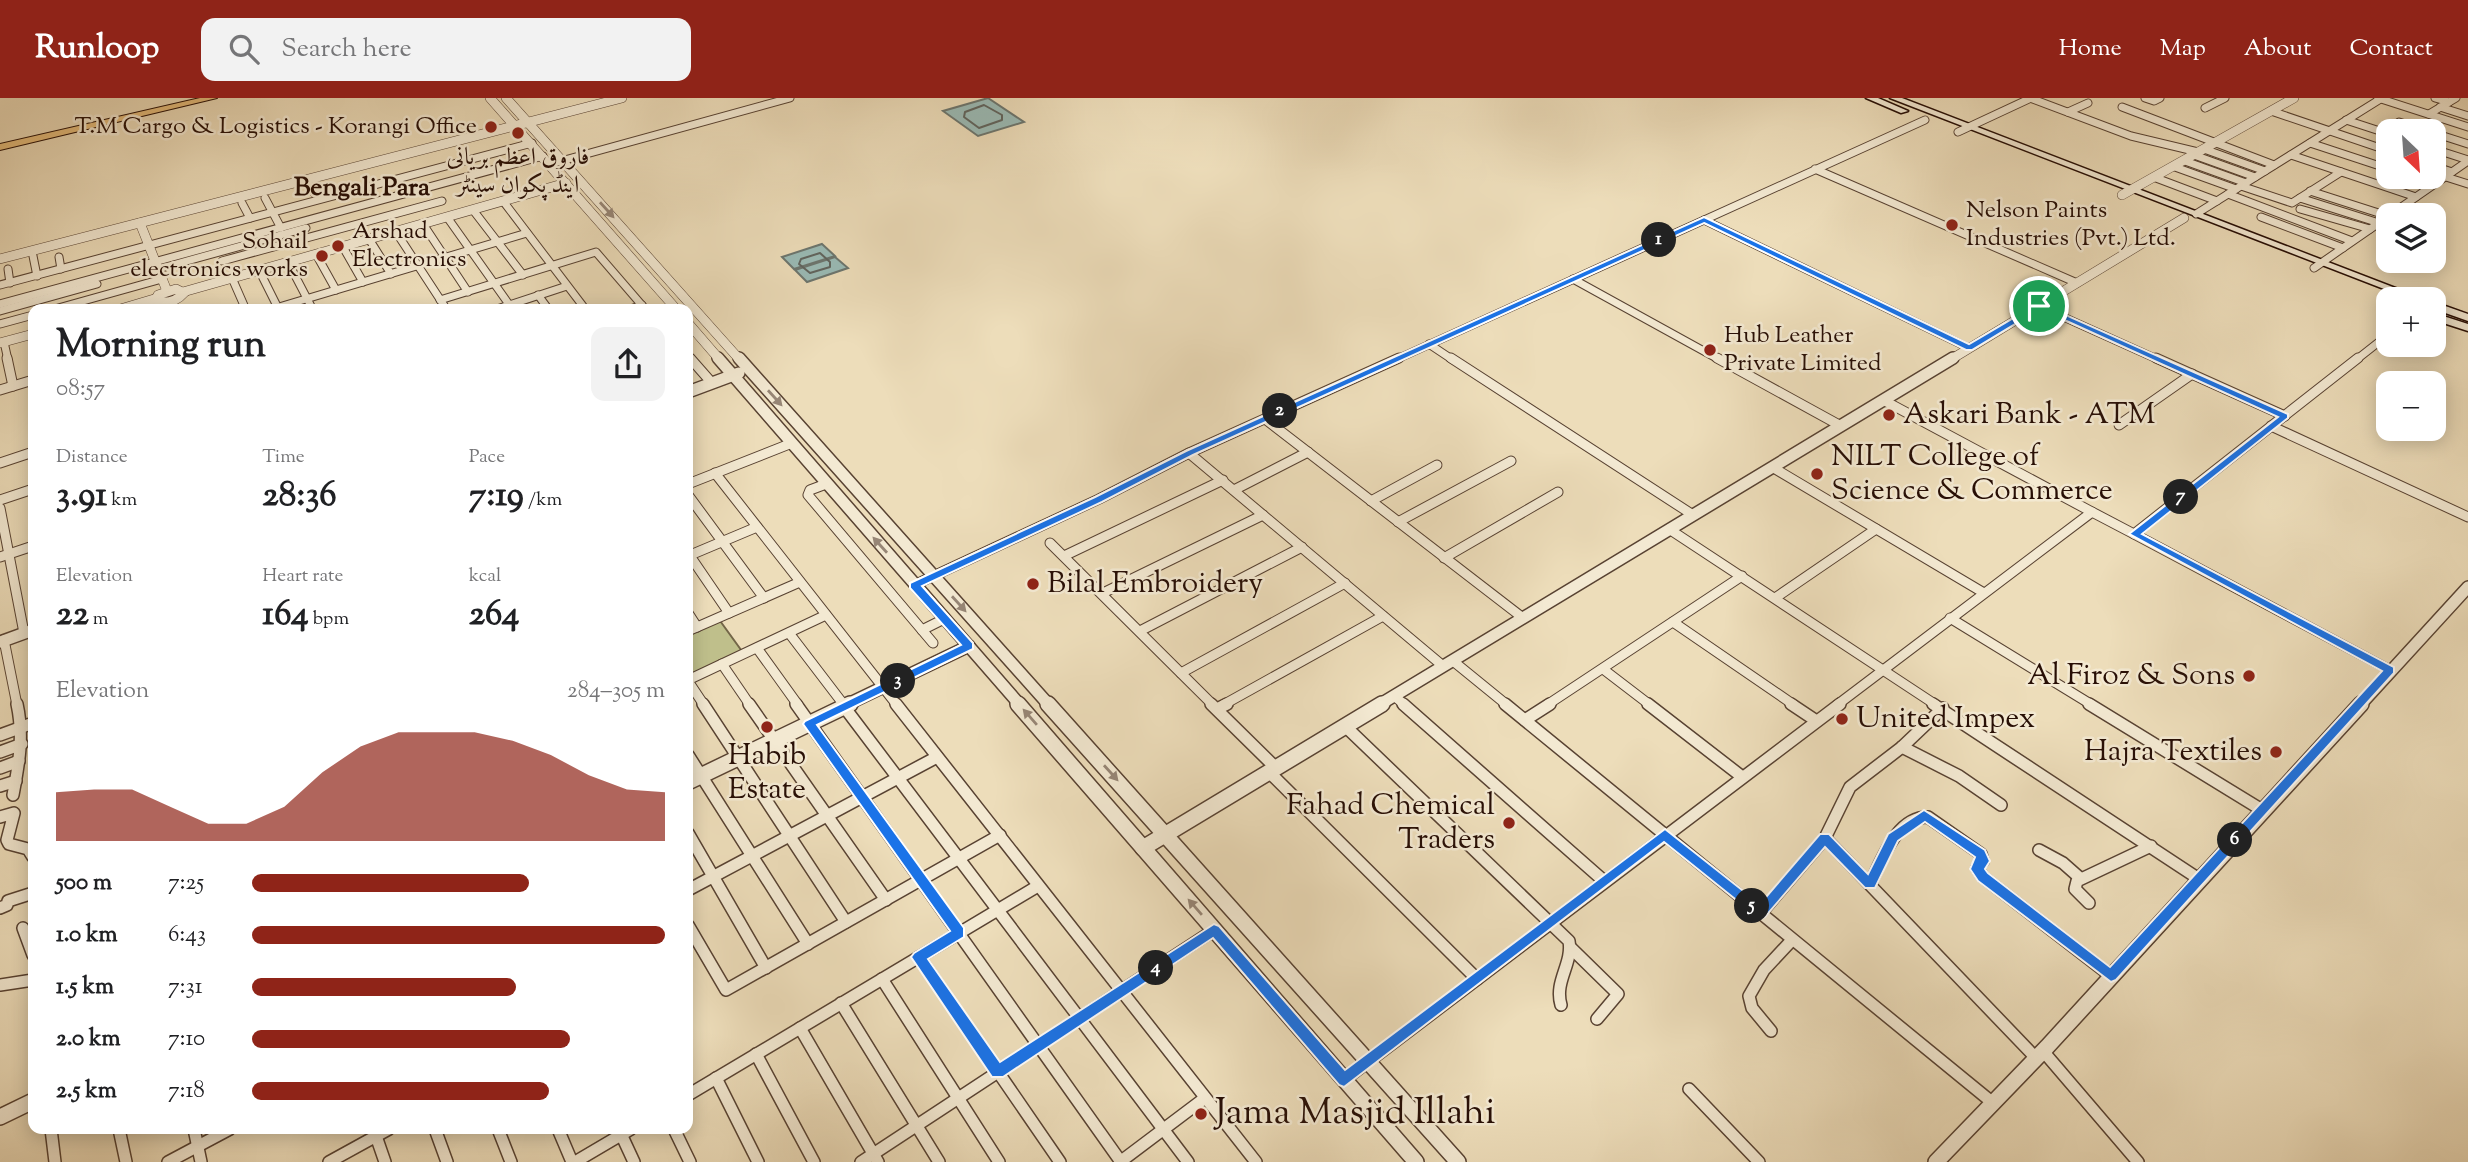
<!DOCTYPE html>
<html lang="en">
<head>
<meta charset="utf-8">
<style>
	body { margin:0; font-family:"Sorts Mill Goudy",Amiri,serif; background:#f2f2f2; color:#202124; height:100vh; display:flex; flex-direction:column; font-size:26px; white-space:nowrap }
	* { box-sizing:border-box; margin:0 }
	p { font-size:23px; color:#757577 }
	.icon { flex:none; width:38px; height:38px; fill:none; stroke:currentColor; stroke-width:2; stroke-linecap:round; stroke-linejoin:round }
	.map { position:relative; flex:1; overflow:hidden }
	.drawer { position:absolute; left:28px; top:206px; width:665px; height:830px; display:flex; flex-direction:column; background:#fff; border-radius:14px; box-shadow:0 4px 18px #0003 }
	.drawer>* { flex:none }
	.needle { width:46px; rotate:155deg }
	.tools { position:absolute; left:2376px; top:21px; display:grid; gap:14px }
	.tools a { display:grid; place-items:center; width:70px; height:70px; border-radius:14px; background:#fff; box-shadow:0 4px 18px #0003; font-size:35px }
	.pin { position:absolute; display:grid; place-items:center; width:60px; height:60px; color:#fff; margin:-30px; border:4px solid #fff; border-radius:50%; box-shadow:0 2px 7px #0007 }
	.km { position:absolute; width:35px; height:35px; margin:-18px; border-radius:50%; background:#222; color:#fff; font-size:19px; line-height:35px; text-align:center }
	.round { display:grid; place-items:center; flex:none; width:74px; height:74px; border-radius:14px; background:#f2f2f2 }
	.overview { display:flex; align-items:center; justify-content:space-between; height:119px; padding:0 28px }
	h1 { font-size:38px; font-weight:700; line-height:52px }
	.metrics { display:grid; grid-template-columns:repeat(3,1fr); gap:10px; height:119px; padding:7px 28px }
	.metrics div { display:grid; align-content:center }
	.metrics b { font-size:35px; font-weight:700 }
	.metrics small { font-size:19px; font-weight:400 }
	.metrics p { font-size:19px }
	.chart { height:196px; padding:14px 28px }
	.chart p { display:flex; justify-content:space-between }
	.chart svg { width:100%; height:126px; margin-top:7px; fill:#8f2418; opacity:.7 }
	ul { padding:0 28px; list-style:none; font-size:23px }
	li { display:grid; grid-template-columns:112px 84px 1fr; align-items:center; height:52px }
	li i { height:18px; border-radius:9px; background:#8f2418 }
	header { display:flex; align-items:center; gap:42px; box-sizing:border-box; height:98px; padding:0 35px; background:#8f2418; color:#fff }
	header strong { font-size:33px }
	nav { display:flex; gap:38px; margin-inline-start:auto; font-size:24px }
	.search { width:490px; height:63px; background:#f2f2f2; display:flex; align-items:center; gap:18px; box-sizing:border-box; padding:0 24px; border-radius:14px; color:#757577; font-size:26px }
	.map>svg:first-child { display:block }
	.green { fill:#bfbf8b; stroke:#736648; stroke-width:2 }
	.water { fill:#9abbb6; stroke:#6c766f; stroke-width:2 }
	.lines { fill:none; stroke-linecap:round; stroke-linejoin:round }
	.shore { stroke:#60645e; stroke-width:2 }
	.minor-far2-casing { stroke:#584232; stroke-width:9 }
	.minor-far1-casing { stroke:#584232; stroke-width:11 }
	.minor-casing { stroke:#584232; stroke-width:14 }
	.tertiary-far2-casing { stroke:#584232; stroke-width:10 }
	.tertiary-far1-casing { stroke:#584232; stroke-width:14 }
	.tertiary-casing { stroke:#584232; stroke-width:18 }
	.secondary-casing { stroke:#270e05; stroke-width:3 }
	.primary-casing { stroke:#270e05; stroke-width:2 }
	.minor-far2 { stroke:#f3e9d2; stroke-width:7 }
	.minor-far1 { stroke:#f3e9d2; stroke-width:9 }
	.minor { stroke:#f3e9d2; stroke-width:11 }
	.tertiary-far2 { stroke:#f3e9d2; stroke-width:9 }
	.tertiary-far1 { stroke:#f3e9d2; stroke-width:11 }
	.tertiary { stroke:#f3e9d2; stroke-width:15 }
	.secondary { fill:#f3e9d2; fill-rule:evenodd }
	.primary { fill:#e6be7d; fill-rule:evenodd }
	.oneway { fill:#978676 }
	.route { fill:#1a73e8; stroke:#fff; stroke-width:2; fill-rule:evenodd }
	.poi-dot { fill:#8f2418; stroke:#f3e9d2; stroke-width:2.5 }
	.labels { text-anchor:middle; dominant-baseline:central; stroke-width:5; stroke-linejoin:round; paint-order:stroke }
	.far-poi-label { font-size:24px; fill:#270e05; stroke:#f3e9d2; text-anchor:start }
	.far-neighbourhood-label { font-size:26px; font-weight:bold; fill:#270e05; stroke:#f3e9d2 }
	.poi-label { font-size:30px; fill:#270e05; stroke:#f3e9d2; text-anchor:start }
	.near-poi-label { font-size:37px; fill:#270e05; stroke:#f3e9d2; text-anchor:start }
</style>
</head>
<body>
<header>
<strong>Runloop</strong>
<div class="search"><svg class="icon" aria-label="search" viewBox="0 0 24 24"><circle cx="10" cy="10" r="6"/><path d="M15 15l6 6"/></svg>Search here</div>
<nav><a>Home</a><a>Map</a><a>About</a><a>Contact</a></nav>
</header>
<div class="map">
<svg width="2468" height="1064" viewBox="0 0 2468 1064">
	<rect width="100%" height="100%" fill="#edddba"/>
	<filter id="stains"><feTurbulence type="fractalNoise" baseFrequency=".00286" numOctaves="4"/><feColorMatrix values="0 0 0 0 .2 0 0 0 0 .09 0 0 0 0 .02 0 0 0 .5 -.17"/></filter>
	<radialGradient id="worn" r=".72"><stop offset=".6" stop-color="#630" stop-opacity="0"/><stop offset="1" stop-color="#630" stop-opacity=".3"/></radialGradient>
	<polygon class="green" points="718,520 744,556 688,582 688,533"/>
	<g class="water">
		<polygon points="988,0 1024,24 978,38 943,13"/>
		<polygon points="822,146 835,158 794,171 782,159"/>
		<polygon points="835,159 848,170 807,184 795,172"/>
	</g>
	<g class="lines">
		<g class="shore">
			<polygon points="984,7 1002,17 1002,22 979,30 964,19 965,14"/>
			<polygon points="820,155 830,164 830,169 810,175 799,166 801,161"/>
		</g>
		<g class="minor-far2-casing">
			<g id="minor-far2">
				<polyline points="2030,0 2131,38 2198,54"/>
				<polyline points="2145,0 2154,3 2160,0"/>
				<polyline points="2378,0 2468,29"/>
				<polyline points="2435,0 2449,4"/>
				<polyline points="2122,9 2274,67"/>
				<polyline points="2440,9 2468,18"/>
				<polyline points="2205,10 2225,0"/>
				<polyline points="2271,13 2389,53"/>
				<polyline points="2068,14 2088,5"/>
				<polyline points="2429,16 2456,0"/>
				<polyline points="2346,22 2389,36"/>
				<polyline points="2399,24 2427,33"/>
				<polyline points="1958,34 2031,0"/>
				<polyline points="2434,35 2468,46"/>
				<polyline points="2310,45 2389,71"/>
				<polyline points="2204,51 2265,73"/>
				<polyline points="2434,51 2468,62"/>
				<polyline points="2194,57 2255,79"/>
				<polyline points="2291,57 2416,99"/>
				<polyline points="2185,63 2246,85"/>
				<polyline points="550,66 790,0"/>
				<polyline points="2434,68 2452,74"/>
				<polyline points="2175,69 2236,91"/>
				<polyline points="1815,71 2077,185"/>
				<polyline points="2412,79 2434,86"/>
				<polyline points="2446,79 2468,86"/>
				<polyline points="2156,80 2217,103"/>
				<polyline points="306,82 314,95"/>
				<polyline points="2241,88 2292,105 2341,74"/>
				<polyline points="2310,93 2388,118"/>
				<polyline points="2228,96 2352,143"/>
				<polyline points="265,100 281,130"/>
				<polyline points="2300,100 2379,125"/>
				<polyline points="503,103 586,212"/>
				<polyline points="242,105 250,120"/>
				<polyline points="2300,111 2370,131"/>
				<polyline points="473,112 523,177"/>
				<polyline points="2196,116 2382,0"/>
				<polyline points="2390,117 2468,63"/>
				<polyline points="447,119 513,212"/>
				<polyline points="2261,119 2343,150"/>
				<polyline points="1704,122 1969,250"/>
				<polyline points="423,126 468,194"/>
				<polyline points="396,134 447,212"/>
				<polyline points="369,141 391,176"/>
				<polyline points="343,149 363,184"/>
				<polyline points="316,156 336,192"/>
				<polyline points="33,158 37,178"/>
				<polyline points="59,159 61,171"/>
				<polyline points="222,163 442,103"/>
				<polyline points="288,164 313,212"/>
				<polyline points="2314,170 2389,118"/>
				<polyline points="8,171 10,185"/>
				<polyline points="158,171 306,130"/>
				<polyline points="259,172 279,212"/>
				<polyline points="232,180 246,212"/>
				<polyline points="1573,181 1720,262"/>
				<polyline points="0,187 532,45"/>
				<polyline points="538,197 549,212"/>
				<polyline points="440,202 596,154 646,212"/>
				<polyline points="0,206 543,58"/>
				<polyline points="2039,208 2159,262"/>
				<polyline points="51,212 162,181"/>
				<polyline points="269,212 527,135"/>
				<polyline points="494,212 567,188"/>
				<polyline points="628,212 642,207"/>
				<polyline points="0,213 97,186"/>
				<polyline points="0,226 33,217"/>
				<polyline points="4,244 8,262"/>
				<polyline points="1429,246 1453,262"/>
				<polyline points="688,258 691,262"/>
				<polyline points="1395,262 1925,22"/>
				<polyline points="2356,262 2389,236"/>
			</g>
		</g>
		<g class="minor-far1-casing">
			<g id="minor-far1">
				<polyline points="7,260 13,288"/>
				<polyline points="690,260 712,285"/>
				<polyline points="1451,260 1693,417"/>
				<polyline points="1717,260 1841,328"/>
				<polyline points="2156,260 2285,318"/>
				<polyline points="0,292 33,282"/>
				<polyline points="1883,302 2092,414"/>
				<polyline points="1265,321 1523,520"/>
				<polyline points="2119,327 2192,276"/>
				<polyline points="2271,328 2468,419"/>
				<polyline points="1189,355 1443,568"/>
				<polyline points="0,365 33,354"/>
				<polyline points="1772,369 1984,495"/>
				<polyline points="715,375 897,607"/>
				<polyline points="688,386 792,345"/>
				<polyline points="826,386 810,392 808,397 933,545"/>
				<polyline points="1234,392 1308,354"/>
				<polyline points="688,397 764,500"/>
				<polyline points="0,402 33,391"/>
				<polyline points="1371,403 1437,367"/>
				<polyline points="0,410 24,535"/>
				<polyline points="1398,424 1511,363"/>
				<polyline points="1669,431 1936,607"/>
				<polyline points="2134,436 2390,572"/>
				<polyline points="1050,445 1213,607"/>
				<polyline points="688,455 729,515"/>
				<polyline points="688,458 757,429"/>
				<polyline points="1064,458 1223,382"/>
				<polyline points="0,459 33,448"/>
				<polyline points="1444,460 1558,394"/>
				<polyline points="914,487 1099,401 1189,355 1399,260"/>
				<polyline points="1103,495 1263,417"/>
				<polyline points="1775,500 1876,431"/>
				<polyline points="688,515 697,529"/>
				<polyline points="1950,520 2092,607"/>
				<polyline points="1673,524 1794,607"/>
				<polyline points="922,532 944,521"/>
				<polyline points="688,533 800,484"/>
				<polyline points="1140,533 1302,449"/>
				<polyline points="789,535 844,607"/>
				<polyline points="4,542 17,607"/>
				<polyline points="757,550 798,607"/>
				<polyline points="1453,563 1507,607"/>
				<polyline points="722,566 750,607"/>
				<polyline points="1603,571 1650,607"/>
				<polyline points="1181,575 1345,485"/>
				<polyline points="688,582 826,517"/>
				<polyline points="688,583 704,607"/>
				<polyline points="1394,598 1405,607"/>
				<polyline points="1223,607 1383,518"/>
				<polyline points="1547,607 1742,478"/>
				<polyline points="1837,607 2092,414 2134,436 2358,260"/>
			</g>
		</g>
		<g class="minor-casing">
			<g id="minor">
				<polyline points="703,606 846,824"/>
				<polyline points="749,606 886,802"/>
				<polyline points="796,606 1121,1064"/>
				<polyline points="842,606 1188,1064"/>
				<polyline points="896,606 1256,1064"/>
				<polyline points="1211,606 1276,670"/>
				<polyline points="1403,606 1604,783"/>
				<polyline points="1505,606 1993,1005"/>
				<polyline points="1648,606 1741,678"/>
				<polyline points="1791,606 1815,622"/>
				<polyline points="1933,606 2199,781"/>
				<polyline points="2089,606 2262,712"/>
				<polyline points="1217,611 1227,606"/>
				<polyline points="1525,622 1550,606"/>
				<path d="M1345 628 1569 843C1573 866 1554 883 1561 907"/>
				<polyline points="0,637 33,625"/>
				<polyline points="1902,649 1959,678 2001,707"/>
				<polyline points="0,654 22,646"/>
				<polyline points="688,657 808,846"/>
				<polyline points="0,670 19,663"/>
				<polyline points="1269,674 1477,881"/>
				<polyline points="0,688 16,683"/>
				<path d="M13 697C19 665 24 638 17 606"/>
				<polyline points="0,719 14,715 7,742 9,746 28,751 33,759"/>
				<polyline points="688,735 766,870"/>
				<polyline points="1825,740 2036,960"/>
				<polyline points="2039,752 2063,765 2080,780"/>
				<path d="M1870 786C1882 762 1896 719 1928 719L1981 756 1983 763 1977 770 1983 779 2111 878"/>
				<polyline points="688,792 937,659"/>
				<polyline points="2089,805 2075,791 2077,783 2151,748"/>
				<polyline points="0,810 7,807 8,803 33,795"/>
				<polyline points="1761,815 1825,740 1850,689 1902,649 1943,610"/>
				<polyline points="688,827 726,892 1000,737"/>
				<polyline points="23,830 33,857"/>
				<polyline points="1571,850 1618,896 1597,921"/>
				<polyline points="919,859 1060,1064"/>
				<polyline points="882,881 999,1064"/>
				<polyline points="0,887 33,882"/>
				<polyline points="841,905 939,1064"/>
				<polyline points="800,930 878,1064"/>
				<polyline points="1771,933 1752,910 1749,898 1764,872 1792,842"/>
				<polyline points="2043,953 2138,1064"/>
				<polyline points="756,956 814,1064"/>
				<polyline points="716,980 758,1064"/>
				<polyline points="1344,982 1840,606"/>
				<polyline points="1689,991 1759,1064"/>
				<polyline points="688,997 1038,788"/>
				<polyline points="51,1031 55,1064"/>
				<polyline points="119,1031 126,1064"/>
				<polyline points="194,1031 201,1064"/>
				<polyline points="435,1031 447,1064"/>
				<polyline points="498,1031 511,1064"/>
				<polyline points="558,1031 572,1064"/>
				<polyline points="674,1031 690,1064"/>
				<polyline points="621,1036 634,1064"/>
				<polyline points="376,1038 385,1064"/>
				<polyline points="168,1064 230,1031"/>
				<polyline points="329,1064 389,1031"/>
				<polyline points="575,1064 631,1031"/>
				<polyline points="861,1064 1214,832"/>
				<polyline points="1120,1064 1205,1000"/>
			</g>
		</g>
		<g class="tertiary-far2-casing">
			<g id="tertiary-far2">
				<polyline points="490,0 677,212"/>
				<polyline points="506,0 740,262"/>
				<polyline points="2122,97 2294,0"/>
				<polyline points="140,125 167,193"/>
				<polyline points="0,161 622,0"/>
				<path d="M176 191 184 195C176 204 166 206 155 203L158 197Z"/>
				<polyline points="183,194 566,85"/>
				<polyline points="117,212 154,201"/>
				<polyline points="688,225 720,262"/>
				<polyline points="0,245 33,236"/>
				<polyline points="1950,262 2184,120"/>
			</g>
		</g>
		<g class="tertiary-far1-casing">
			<g id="tertiary-far1">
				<polyline points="718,260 1020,607"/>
				<polyline points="739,260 1049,607"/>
				<polyline points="688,294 739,275"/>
				<polyline points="0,544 33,532"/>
				<polyline points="846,607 969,548"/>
				<polyline points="1379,607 1953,260"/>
				<polyline points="2360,607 2468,489"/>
			</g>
		</g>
		<g class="tertiary-casing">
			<g id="tertiary">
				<polyline points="1018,606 1416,1064"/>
				<polyline points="1048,606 1458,1064"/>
				<polyline points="688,684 850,606"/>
				<polyline points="1143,750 1382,606"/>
				<polyline points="0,1019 33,1003"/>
				<polyline points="1936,1064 2047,949 2361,606"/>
			</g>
		</g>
		<g class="secondary-casing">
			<g id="secondary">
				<polygon points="1866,0 1878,0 1908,13 1901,15"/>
				<polygon points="1890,0 1902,0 2424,201 2410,201"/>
				<polygon points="2434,204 2468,216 2468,223 2434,211"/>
				<polygon points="2434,215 2468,226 2468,233 2434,222"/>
			</g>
		</g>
		<g class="primary-casing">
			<polygon id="primary" points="200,0 217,0 0,52 0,46"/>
		</g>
		<use href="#minor-far2" class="minor-far2"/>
		<use href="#minor-far1" class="minor-far1"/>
		<use href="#minor" class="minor"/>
		<use href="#tertiary-far2" class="tertiary-far2"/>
		<use href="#tertiary-far1" class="tertiary-far1"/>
		<use href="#tertiary" class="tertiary"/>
		<use href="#secondary" class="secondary"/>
		<use href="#primary" class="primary"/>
	</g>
	<defs><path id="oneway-solid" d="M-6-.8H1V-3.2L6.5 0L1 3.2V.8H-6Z" transform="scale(1.75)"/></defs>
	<g class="oneway">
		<use href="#oneway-solid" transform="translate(607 112) rotate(48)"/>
		<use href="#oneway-solid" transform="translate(775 300) rotate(48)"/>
		<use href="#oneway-solid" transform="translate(880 447) rotate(-132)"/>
		<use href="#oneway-solid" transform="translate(959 506) rotate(48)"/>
		<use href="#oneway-solid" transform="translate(1030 619) rotate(-131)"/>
		<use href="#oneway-solid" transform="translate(1111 675) rotate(48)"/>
		<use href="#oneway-solid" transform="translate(1195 809) rotate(-131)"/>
	</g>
	<path class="route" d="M1704 119 1969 246 2039 205 2288 316V320L2142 436 2394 569V575L2116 882 2111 884 1978 783 1970 771 1975 759 1925 724 1898 743 1875 790H1865L1825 749 1765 819 1760 821 1664 744 1344 989 1339 987 1213 840 1003 979H992L911 859 914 855 950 833 803 626 805 623 961 547 910 490V485L1095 399 1186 353ZM1704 125 1966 252H1972L2040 211 2278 319 2129 436 2382 573 2110 869 1988 775 1985 771 1990 763 1985 752 1924 712 1888 736 1868 776 1829 736H1820L1760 806 1665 731 1345 972 1219 828 1214 826 1000 964 928 861 964 839V830L817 627 973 551V545L922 488 1102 404 1193 357Z"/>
	<g class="poi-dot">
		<circle cx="491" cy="29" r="7"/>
		<circle cx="518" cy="35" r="7"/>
		<circle cx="1952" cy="127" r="7"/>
		<circle cx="338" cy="148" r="7"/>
		<circle cx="322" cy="158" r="7"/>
		<circle cx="1710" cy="252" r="7"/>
		<circle cx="1889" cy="317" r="7"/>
		<circle cx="1817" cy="376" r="7"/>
		<circle cx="1033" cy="486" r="7"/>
		<circle cx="2249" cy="578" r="7"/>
		<circle cx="1842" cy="621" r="7"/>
		<circle cx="767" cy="629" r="7"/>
		<circle cx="2276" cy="654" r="7"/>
		<circle cx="1509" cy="725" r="7"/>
		<circle cx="1201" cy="1016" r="7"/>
	</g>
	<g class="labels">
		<g class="far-poi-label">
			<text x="477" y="29" text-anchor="end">T.M Cargo &amp; Logistics - Korangi Office</text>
			<text x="518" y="60" text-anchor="middle">فاروق اعظم بریانی<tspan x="518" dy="28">اینڈ پکوان سینٹر</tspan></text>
			<text x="1966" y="113">Nelson Paints<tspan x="1966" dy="28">Industries (Pvt.) Ltd.</tspan></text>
			<text x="352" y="134">Arshad<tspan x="352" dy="28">Electronics</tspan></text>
			<text x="308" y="144" text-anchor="end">Sohail<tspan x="308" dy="28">electronics works</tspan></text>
			<text x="1724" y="238">Hub Leather<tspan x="1724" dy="28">Private Limited</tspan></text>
		</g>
		<g class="far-neighbourhood-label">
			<text x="362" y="90">Bengali Para</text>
		</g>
		<g class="poi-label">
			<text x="1903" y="317">Askari Bank - ATM</text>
			<text x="1831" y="359">NILT College of<tspan x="1831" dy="34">Science &amp; Commerce</tspan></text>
			<text x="1047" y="486">Bilal Embroidery</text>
			<text x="2235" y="578" text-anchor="end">Al Firoz &amp; Sons</text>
			<text x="1856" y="621">United Impex</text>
			<text x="2262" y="654" text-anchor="end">Hajra Textiles</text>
			<text x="767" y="658" text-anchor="middle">Habib<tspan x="767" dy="34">Estate</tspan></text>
			<text x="1495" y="708" text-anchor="end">Fahad Chemical<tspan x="1495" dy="34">Traders</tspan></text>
		</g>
		<g class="near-poi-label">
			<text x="1215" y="1016">Jama Masjid Illahi</text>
		</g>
	</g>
	<rect width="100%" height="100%" filter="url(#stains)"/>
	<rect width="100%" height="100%" fill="url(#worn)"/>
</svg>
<div class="tools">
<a><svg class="needle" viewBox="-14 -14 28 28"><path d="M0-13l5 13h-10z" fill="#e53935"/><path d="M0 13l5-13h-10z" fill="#757577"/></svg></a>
<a><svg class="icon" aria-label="layers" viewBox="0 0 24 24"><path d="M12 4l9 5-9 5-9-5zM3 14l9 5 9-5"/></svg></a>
<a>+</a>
<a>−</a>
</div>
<div class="pin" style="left:2039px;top:208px;background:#1e9e55"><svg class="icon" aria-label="arrive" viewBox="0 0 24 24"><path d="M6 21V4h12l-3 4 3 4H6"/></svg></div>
<b class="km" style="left:1659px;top:142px">1</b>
<b class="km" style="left:1280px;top:313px">2</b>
<b class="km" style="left:898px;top:583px">3</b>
<b class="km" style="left:1156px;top:870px">4</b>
<b class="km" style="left:1752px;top:808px">5</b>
<b class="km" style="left:2235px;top:742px">6</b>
<b class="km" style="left:2181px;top:399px">7</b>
<section class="drawer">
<div class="overview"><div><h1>Morning run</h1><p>08:57</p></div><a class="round"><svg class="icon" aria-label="share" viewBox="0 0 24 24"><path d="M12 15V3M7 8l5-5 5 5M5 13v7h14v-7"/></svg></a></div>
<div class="metrics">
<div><p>Distance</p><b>3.91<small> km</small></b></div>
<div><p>Time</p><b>28:36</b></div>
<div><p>Pace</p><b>7:19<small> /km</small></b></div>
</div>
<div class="metrics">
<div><p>Elevation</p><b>22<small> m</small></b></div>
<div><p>Heart rate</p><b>164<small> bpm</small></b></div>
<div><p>kcal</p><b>264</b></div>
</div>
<div class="chart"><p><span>Elevation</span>284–305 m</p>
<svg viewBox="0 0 160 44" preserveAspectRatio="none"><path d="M0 44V27L10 26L20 26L30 32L40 38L50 38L60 32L70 20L80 11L90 6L100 6L110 6L120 9L130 14L140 21L150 26L160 27V44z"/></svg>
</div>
<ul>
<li><b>500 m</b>7:25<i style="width:67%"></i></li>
<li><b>1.0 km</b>6:43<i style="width:100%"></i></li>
<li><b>1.5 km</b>7:31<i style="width:64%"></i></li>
<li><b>2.0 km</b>7:10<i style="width:77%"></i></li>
<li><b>2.5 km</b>7:18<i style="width:72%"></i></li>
</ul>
</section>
</div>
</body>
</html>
